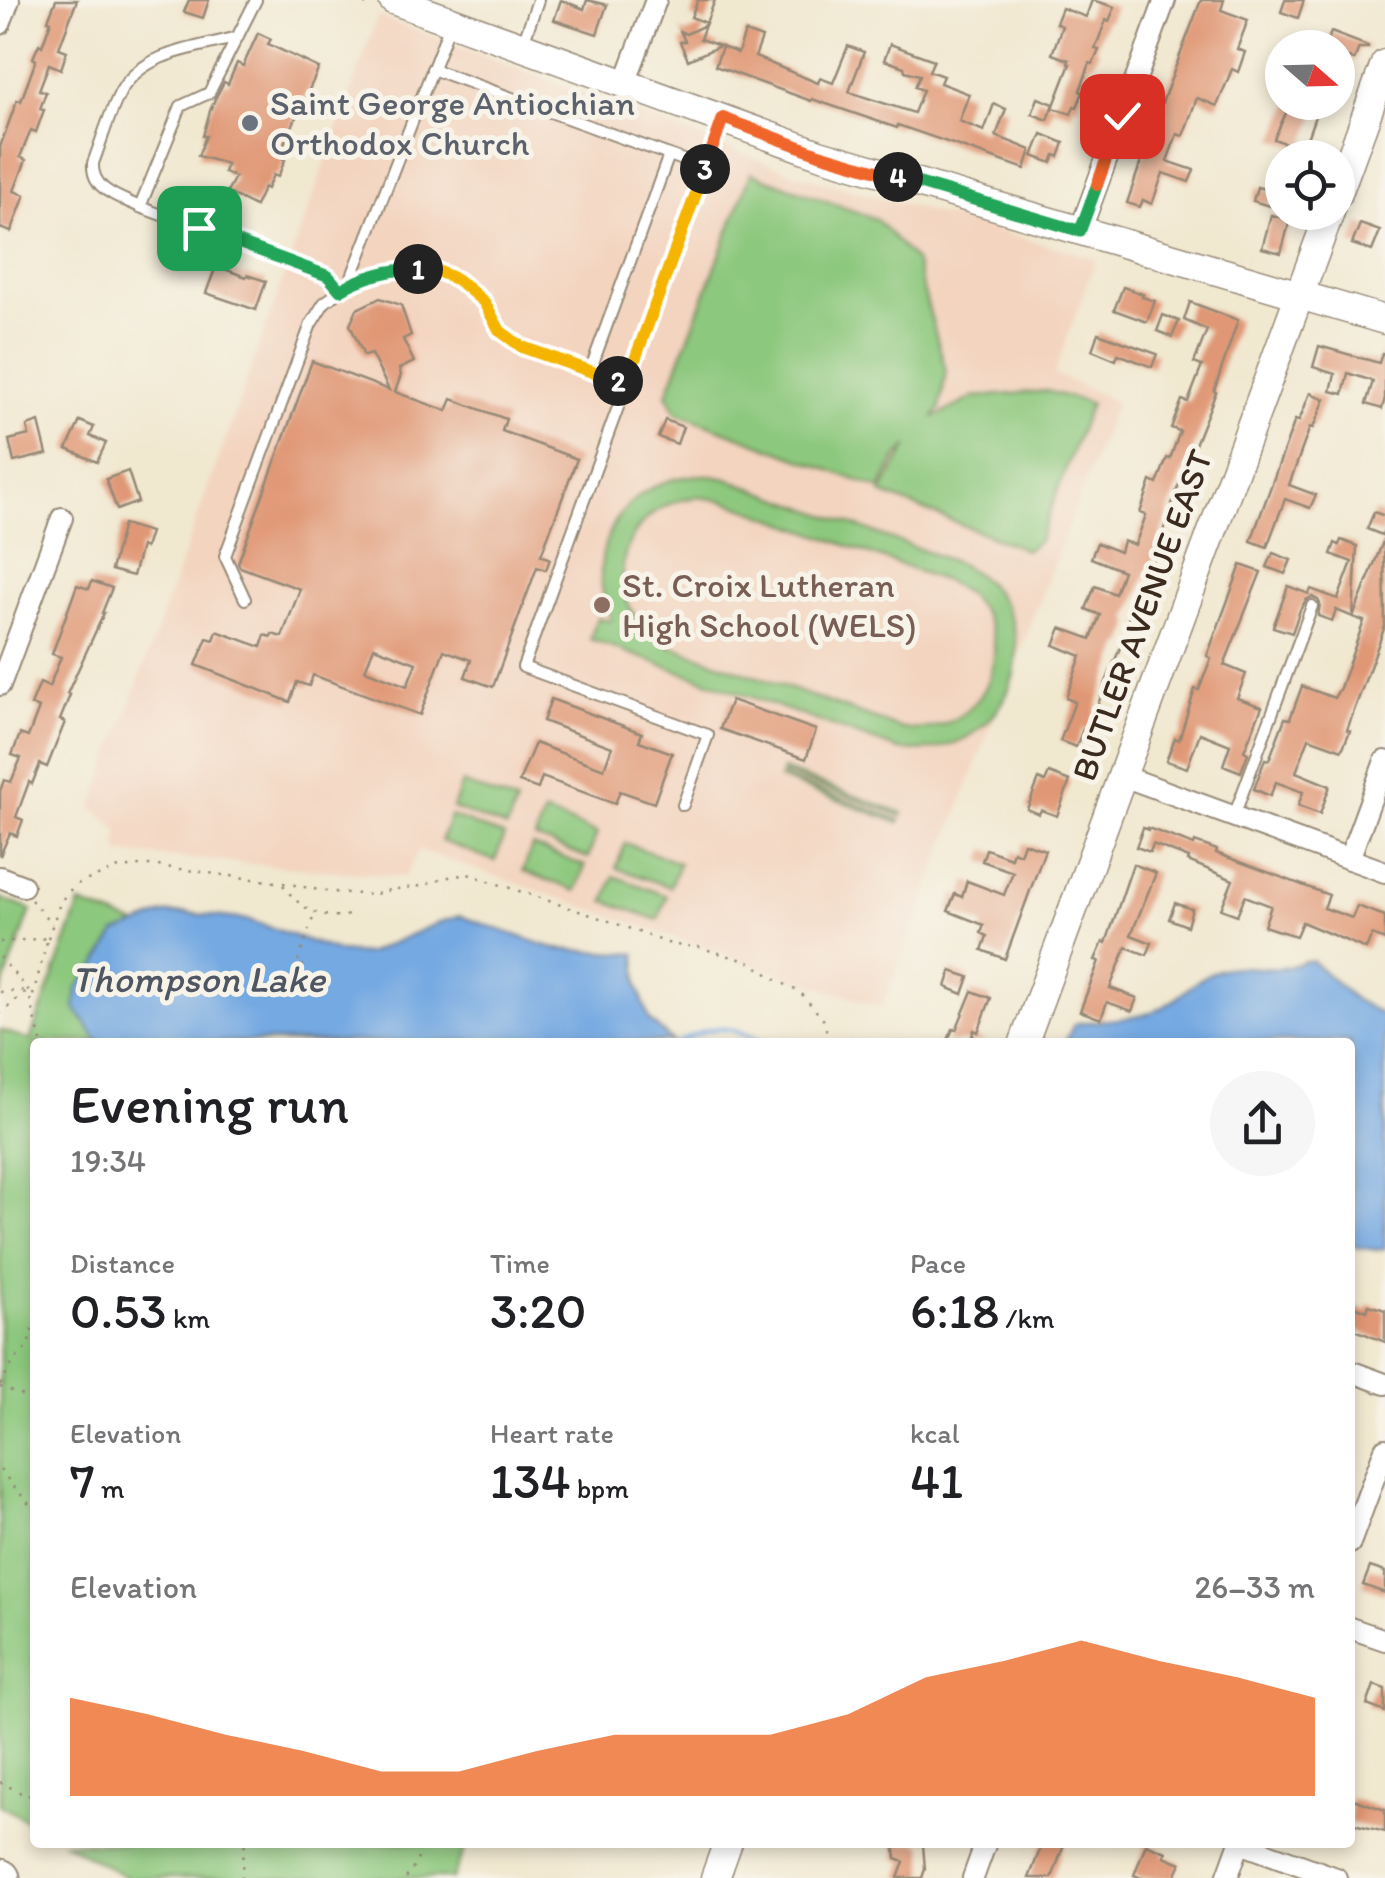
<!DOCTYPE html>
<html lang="en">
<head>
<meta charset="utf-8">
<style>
	body { margin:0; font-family:Itim,sans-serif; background:#f6f6f6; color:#202124; height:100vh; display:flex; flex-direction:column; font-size:38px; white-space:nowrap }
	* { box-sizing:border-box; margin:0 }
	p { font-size:32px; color:#757577 }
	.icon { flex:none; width:55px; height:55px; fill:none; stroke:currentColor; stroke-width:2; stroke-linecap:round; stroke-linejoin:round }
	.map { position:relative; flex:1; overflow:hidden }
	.sheet { position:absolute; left:30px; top:1038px; width:1325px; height:810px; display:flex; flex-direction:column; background:#fff; border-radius:10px; box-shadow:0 5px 15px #0003 }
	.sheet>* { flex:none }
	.needle { width:65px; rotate:110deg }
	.tools { position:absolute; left:1265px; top:30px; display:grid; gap:20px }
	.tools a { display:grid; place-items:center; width:90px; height:90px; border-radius:50%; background:#fff; box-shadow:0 5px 15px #0003; font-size:50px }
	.pin { position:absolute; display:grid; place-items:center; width:85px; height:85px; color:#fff; margin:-42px; border-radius:20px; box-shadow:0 5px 15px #0006 }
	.km { position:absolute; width:50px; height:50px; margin:-25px; border-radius:50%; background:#222; color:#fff; font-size:28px; line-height:50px; text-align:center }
	.round { display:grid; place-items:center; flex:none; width:105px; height:105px; border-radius:52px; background:#f6f6f6 }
	.headline { display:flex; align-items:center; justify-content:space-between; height:170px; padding:0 40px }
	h1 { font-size:55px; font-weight:600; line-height:75px }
	.stats { display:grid; grid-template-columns:repeat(3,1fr); gap:15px; height:170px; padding:10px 40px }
	.stats div { display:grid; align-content:center }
	.stats b { font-size:50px; font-weight:600 }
	.stats small { font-size:28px; font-weight:400 }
	.stats p { font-size:28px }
	.chart { height:280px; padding:20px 40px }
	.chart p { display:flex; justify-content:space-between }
	.chart svg { width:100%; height:180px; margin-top:10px; fill:#ea580c; opacity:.7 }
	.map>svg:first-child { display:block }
	.built { fill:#f3d4bf }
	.green { fill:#8cc87d; stroke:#64794e; stroke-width:2.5; fill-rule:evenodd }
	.water { fill:#74a9e2; stroke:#586a80; stroke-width:2.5 }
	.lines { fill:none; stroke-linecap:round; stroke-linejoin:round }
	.stream { stroke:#74a9e2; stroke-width:5 }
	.building { fill:#e09775; fill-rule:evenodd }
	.lane-casing { stroke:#968977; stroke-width:14 }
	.street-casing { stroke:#968977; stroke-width:24 }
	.secondary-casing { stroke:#968977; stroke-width:31 }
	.highway-casing { stroke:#968977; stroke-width:39 }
	.path { stroke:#968977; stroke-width:2.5; stroke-dasharray:2.5 8; stroke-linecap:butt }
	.lane { stroke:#fff; stroke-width:10 }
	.street { stroke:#fff; stroke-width:20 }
	.secondary { stroke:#fff; stroke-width:28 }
	.highway { stroke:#fff; stroke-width:35 }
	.split-1-casing { stroke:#fff; stroke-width:20 }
	.split-2-casing { stroke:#fff; stroke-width:20 }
	.split-3-casing { stroke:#fff; stroke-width:20 }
	.split-4-casing { stroke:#fff; stroke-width:20 }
	.split-5-casing { stroke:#fff; stroke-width:20 }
	.split-6-casing { stroke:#fff; stroke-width:20 }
	.split-1 { stroke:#22a559; stroke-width:12 }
	.split-2 { stroke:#f5b400; stroke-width:12 }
	.split-3 { stroke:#f5b400; stroke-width:12 }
	.split-4 { stroke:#f0652b; stroke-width:12 }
	.split-5 { stroke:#22a559; stroke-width:12 }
	.split-6 { stroke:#f0652b; stroke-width:12 }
	.worship-dot { fill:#6b7280; stroke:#f7f3e8; stroke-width:4 }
	.education-dot { fill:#8d6e63; stroke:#f7f3e8; stroke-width:4 }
	.labels { text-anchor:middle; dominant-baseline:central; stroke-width:10; stroke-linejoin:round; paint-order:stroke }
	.worship-label { font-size:35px; fill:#5b616d; stroke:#f7f3e8; text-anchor:start }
	.education-label { font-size:35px; fill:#785e54; stroke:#f7f3e8; text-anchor:start }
	.street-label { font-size:35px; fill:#3b2a1e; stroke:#f7f3e8 }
	.water-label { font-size:38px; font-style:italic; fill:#4f5663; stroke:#f7f3e8 }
</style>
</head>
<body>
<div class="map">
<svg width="1385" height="1878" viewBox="0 0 1385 1878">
	<rect width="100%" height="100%" fill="#f7f3e8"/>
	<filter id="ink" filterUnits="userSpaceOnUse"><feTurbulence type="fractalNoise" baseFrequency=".01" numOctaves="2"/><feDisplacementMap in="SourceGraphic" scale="20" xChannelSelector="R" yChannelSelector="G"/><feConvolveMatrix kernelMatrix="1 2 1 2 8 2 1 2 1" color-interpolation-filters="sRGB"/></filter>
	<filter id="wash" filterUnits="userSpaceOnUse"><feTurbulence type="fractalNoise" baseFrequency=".0048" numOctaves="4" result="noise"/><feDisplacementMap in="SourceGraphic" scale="40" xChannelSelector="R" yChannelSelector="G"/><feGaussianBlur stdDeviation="2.25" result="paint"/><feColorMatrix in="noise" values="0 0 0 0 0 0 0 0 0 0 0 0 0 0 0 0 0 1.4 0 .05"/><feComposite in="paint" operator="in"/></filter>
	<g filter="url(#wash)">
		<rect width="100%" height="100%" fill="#f1e8d0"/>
		<polygon class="built" points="378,16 790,172 1096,259 1054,374 1116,402 882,1008 419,850 405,877 118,853 118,830 93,807"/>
		<g class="green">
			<polygon points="751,173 876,219 915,261 946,371 940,408 933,418 975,397 1047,391 1090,403 1039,541 1026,550 881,493 908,446 897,457 880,489 677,413 667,394"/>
			<path d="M708 475 727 479 952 561C1062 606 1022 763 899 750L590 639 597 618 608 621 611 619C579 545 627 474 708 475ZM698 497 725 501 947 582C1030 621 996 738 903 729L671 646C593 609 614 505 698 497Z"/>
			<polygon points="783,770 903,813 902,816 782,773"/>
			<polygon points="780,776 900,820 899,823 779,779"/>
			<polygon points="462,783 516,803 507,828 453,808"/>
			<polygon points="544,813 597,833 588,858 535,838"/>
			<polygon points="450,816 504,836 495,861 441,841"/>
			<polygon points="625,843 679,863 670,887 616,868"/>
			<polygon points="532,846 585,866 576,891 523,871"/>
			<polygon points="614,876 667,896 658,920 605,901"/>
			<polygon points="0,898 31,910 0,995"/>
			<polygon points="80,904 460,1042 35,1042 35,1825 0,1805 0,1030 30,1040"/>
			<polygon points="65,1843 467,1842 467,1843 453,1878 128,1878"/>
		</g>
		<g class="water">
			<polygon points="187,913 249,920 340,952 367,954 440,922 460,916 556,949 636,954 638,986 649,1020 673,1042 99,1042 75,1008 77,988 98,963 116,933 164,914"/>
			<path d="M1304 961H1312L1354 999 1385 1016V1248L1377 1250 1350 1246V1042H1065L1074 1024C1103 1019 1132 1021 1159 1009 1182 999 1195 977 1218 970 1247 961 1271 977 1304 961Z"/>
		</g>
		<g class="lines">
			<path class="stream" d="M679 1042C715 1024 724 1024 761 1042"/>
		</g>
		<g id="blocks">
			<g class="building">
				<polygon points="56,0 77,0 59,48 67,51 61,69 49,64 39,90 46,92 40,109 44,110 36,132 31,130 20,157 26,160 14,191 25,195 11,232 0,228 0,147 17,100 21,101 36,60 33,58 39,44 42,46 51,21 48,20"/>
				<polygon points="189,0 209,0 203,18 184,12"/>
				<polygon points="561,0 584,9 587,0 607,5 597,34 554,20"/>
				<polygon points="698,0 715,0 706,23 691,17"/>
				<polygon points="1092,0 1115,7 1109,21 1106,20 1095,49 1099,50 1093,64 1090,63 1080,91 1083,92 1077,107 1074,106 1071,114 1053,108 1070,64 1068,64 1069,60 1052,54 1062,26 1056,23 1062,8 1086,17"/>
				<polygon points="1201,0 1224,0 1221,10 1248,20 1237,49 1245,52 1238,72 1232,69 1217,106 1197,98 1183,136 1177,134 1167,161 1194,170 1189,182 1163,173 1152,204 1143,200 1140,207 1127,203 1152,129"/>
				<polygon points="1285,0 1304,0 1298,18 1281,12"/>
				<polygon points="705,25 700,39 720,46 688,60 680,42 685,41 680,31 686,34"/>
				<polygon points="745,32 762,38 755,57 818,83 820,78 833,83 848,46 864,52 849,92 914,113 923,90 915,87 920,75 905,71 904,67 884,60 890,44 934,60 929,71 943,76 940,83 969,94 959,121 984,131 994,104 1006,109 996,136 1031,150 1025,169 898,125 897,128 812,99 811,101 715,66 722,47 738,53"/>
				<polygon points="1331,32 1368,46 1368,48 1359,48 1354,60 1338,54 1338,48 1325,48"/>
				<polygon points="258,33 271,39 268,44 319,68 283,146 287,148 282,158 285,160 278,177 273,175 267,189 264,187 255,206 227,192 235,177 224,172 227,164 198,156 206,136 203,136 210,111 215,99 224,82 228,84 237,63 243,66"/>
				<polygon points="1038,98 1054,104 1048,120 1032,114"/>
				<polygon points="1291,102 1320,102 1303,150 1274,139"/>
				<polygon points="1042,134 1064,143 1059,157 1055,155 1052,163 1033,156"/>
				<polygon points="1257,187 1273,191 1269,206 1253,201"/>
				<polygon points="1271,215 1290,220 1281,253 1262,248"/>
				<polygon points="1360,224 1380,231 1372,251 1352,244"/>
				<polygon points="216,266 246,277 247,275 266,281 256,310 206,293"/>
				<polygon points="1123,287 1143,294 1142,297 1155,301 1147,322 1114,310"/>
				<path d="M380 298 401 305 411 335 403 339 414 362 399 369 401 375 395 392 447 411 452 399 506 419 502 431 577 459 541 555 550 559 546 570 537 567 493 687 465 677 471 660 444 650 420 715 313 675 309 686 297 682 290 702 196 665 207 638 214 640 217 631 261 647 265 635 271 637 272 634 282 637 300 589 240 567 238 563 312 361 389 390 371 354 364 356 350 325 357 309ZM374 647 416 663 407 686 365 670Z"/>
				<polygon points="1190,302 1238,320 1214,391 1216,392 1176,492 1152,565 1150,564 1128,620 1132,622 1124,644 1122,643 1104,687 1089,731 1083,729 1076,747 1060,741 1075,702 1066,698 1081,656 1054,645 1061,628 1091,639 1100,615 1086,609 1095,586 1115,594 1123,571 1091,558 1097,543 1120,552 1123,541 1135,545 1146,515 1140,513 1151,481 1157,484 1167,458 1170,459 1180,431 1171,428 1182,400 1188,402 1202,366 1194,363 1207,330 1184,320"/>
				<polygon points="1163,315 1179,321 1172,337 1157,331"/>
				<polygon points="1098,333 1157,354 1152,367 1118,354 1116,360 1092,350"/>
				<polygon points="1319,346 1379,363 1382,353 1385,354 1385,398 1382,409 1366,404 1373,381 1348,373 1343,394 1331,391 1335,374 1313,367"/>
				<polygon points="1310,393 1325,399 1313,428 1310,427 1289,485 1316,495 1310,508 1285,499 1267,547 1251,541 1295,420 1299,421"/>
				<polygon points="665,420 683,427 677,444 658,437"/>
				<polygon points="80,421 94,427 90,436 106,443 97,462 67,449"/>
				<polygon points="39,422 47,454 14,462 9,440 29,435 27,426"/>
				<polygon points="128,471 138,502 117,510 106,479"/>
				<polygon points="1374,512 1385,516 1385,527 1382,535 1367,529"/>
				<polygon points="123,524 150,532 145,548 141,546 133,576 111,570"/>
				<polygon points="1384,539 1385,626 1347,730 1350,731 1342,750 1309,738 1296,772 1330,786 1320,814 1298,806 1303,792 1276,782 1270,796 1254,789 1265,759 1269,760 1285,718 1290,719 1302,686 1334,698 1340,688 1364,621 1353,617"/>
				<polygon points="1341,540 1357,546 1353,617 1336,610 1332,621 1318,616 1320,604 1318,600 1312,597 1306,600 1300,610 1292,633 1273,627 1288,586 1309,594 1311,589 1338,599 1352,562 1331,554 1335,543 1339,545"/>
				<polygon points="1273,553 1291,560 1285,574 1267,567"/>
				<polygon points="1241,565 1261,572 1224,665 1246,674 1237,698 1262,707 1244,751 1248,753 1241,772 1223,765 1230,745 1200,733 1187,768 1166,761 1175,738 1179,740 1195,689 1199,690 1211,658 1207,656"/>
				<polygon points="92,581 112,588 102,613 104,613 67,694 70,695 60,720 65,722 47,767 40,764 32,784 29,782 16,817 23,820 17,836 10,833 0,856 0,791 4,780 11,782 21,758 12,755 20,734 28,737 39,708 31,705 40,683 49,687 61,657 52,654 77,585 89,589"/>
				<polygon points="551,699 642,733 639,741 672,753 654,803 620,791 615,804 542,777 538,789 519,782 535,743 604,769 612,747 543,721"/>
				<polygon points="731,700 816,730 806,759 720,729"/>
				<polygon points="1049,773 1070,781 1057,816 1041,810 1039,814 1027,809 1039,779 1045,782"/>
				<polygon points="1143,828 1148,830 1148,828 1194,845 1195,842 1217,850 1216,853 1329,895 1324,908 1352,918 1357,906 1385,916 1385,940 1372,935 1366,949 1302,922 1296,936 1276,930 1264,926 1271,906 1245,896 1237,915 1221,909 1233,880 1188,861 1189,858 1153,844 1150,852 1136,847"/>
				<polygon points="1024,843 1045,850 1005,959 982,950 987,936 981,933 984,925 948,911 955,894 962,897 967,881 1004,895 1013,872 982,861 986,849 1011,858 1013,851 1020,854"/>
				<polygon points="1133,864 1156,873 1131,935 1152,943 1147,955 1126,947 1110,988 1137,998 1132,1011 1107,1002 1101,1019 1080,1011 1099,961 1095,960 1103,942 1106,943"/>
				<polygon points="1175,903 1192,909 1187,926 1169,919"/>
				<polygon points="951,971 969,977 963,994 946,987"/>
				<polygon points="972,991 991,998 978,1032 974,1030 972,1036 986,1042 947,1042 953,1029 956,1030"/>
				<polygon points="1350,1304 1367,1311 1369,1305 1385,1310 1385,1342 1350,1328"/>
				<polygon points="1370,1567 1385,1572 1385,1593 1363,1585"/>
				<polygon points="1374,1685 1385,1689 1385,1712 1367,1705"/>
				<polygon points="1350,1798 1385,1810 1385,1832 1350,1823"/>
				<polygon points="894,1842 920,1842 920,1845 923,1845 925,1869 922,1878 898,1878 904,1862 896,1859"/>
				<polygon points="1043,1842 1065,1842 1052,1878 1029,1878"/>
				<polygon points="1146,1844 1166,1852 1164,1856 1181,1863 1174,1878 1141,1878 1134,1875"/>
			</g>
		</g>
	</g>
	<g filter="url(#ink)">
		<use href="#blocks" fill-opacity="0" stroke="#968977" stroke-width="2.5"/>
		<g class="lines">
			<g class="lane-casing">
				<g id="lane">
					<polyline points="256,0 209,93 181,106 140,207 327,276 340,290"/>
					<polyline points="522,46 538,0"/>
					<polyline points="432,69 705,168"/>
					<path d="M140 207C119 197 91 190 93 163 102 140 109 113 121 91 144 51 198 48 238 37"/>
					<polyline points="349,284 451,22"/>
					<polyline points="590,371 669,155"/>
					<polyline points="245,599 225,556 311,324 324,303 349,284 398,269 433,269 458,280 478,295 484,301 501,331 521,347 626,384"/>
					<polyline points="683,805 708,735 523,667 723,120"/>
					<polyline points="1234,816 1312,606"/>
				</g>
			</g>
			<g class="street-casing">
				<g id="street">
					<polyline points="0,24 9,0"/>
					<polyline points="625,83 656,0"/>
					<polyline points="1080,231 1165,0"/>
					<polyline points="0,685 62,518"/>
					<polyline points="1123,776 1385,872"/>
					<polyline points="1349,859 1385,761"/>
					<polyline points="0,877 23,886"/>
					<polyline points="1350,1371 1385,1384"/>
					<polyline points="1350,1543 1385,1449"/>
					<polyline points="1350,1628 1385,1640"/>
					<polyline points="1240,1843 1336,1878"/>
					<polyline points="973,1878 986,1842"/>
					<polyline points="1227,1878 1240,1842"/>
				</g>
			</g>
			<g class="secondary-casing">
				<g id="secondary">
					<polyline points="393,0 819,154 1385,320"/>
					<polyline points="1338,193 1385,64"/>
					<polyline points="1024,1042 1330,212"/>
					<polyline points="715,1878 728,1842"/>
				</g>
			</g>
			<g class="highway-casing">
				<polyline id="highway" points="0,1877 2,1878"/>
			</g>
			<g class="path">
				<polyline points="354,0 370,6"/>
				<path d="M283 885C300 909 320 920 350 915"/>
				<polyline points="31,900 52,924"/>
				<polyline points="48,938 60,903 67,893 77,884 119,868 150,865 290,884 323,891 372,895 390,890 421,886 449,877 468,874 612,922 673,945 698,947 750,962 775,979 801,993 823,1019 830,1042"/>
				<polyline points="0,942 48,938 32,999"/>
				<polyline points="0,957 28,990 41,1042"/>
				<polyline points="304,966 297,964 314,915"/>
				<polyline points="0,992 28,990 0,1014"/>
				<polyline points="0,1385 14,1361 28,1346 35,1320"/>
				<polyline points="0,1387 35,1401"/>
				<polyline points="0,1470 35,1511"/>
				<polyline points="0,1782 27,1796 35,1794"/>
				<polyline points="241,1878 245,1842"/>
				<path d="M406 1878C416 1865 421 1858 418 1842"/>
			</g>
			<use href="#lane" class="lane"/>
			<use href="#street" class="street"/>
			<use href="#secondary" class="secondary"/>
			<use href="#highway" class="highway"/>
		</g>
	</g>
	<g class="lines" filter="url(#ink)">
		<g class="split-1-casing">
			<path id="split-1" d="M199 228 328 276 340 290C362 277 393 268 418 269"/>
		</g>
		<g class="split-2-casing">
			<polyline id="split-2" points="418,269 433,269 458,280 484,302 500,331 522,347 618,381"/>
		</g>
		<g class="split-3-casing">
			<polyline id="split-3" points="618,381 626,384 705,169"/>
		</g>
		<g class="split-4-casing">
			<polyline id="split-4" points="705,169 723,118 819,154 898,177"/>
		</g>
		<g class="split-5-casing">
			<polyline id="split-5" points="898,177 1080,231 1097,185"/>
		</g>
		<g class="split-6-casing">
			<polyline id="split-6" points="1097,185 1122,116"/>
		</g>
		<use href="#split-1" class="split-1"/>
		<use href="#split-2" class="split-2"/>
		<use href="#split-3" class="split-3"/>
		<use href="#split-4" class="split-4"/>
		<use href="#split-5" class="split-5"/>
		<use href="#split-6" class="split-6"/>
	</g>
	<circle class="worship-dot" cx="250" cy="123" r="10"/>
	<circle class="education-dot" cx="602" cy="605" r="10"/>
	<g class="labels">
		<g class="worship-label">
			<text x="270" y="103">Saint George Antiochian<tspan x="270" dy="40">Orthodox Church</tspan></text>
		</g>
		<g class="education-label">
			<text x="622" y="585">St. Croix Lutheran<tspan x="622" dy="40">High School (WELS)</tspan></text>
		</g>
		<g class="street-label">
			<text transform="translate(1142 615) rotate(-70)">BUTLER AVENUE EAST</text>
		</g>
		<g class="water-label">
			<text x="198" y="979">Thompson Lake</text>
		</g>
	</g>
</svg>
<div class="tools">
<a><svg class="needle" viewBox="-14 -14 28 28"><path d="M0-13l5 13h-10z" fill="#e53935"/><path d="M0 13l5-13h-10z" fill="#757577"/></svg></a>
<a><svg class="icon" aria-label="locate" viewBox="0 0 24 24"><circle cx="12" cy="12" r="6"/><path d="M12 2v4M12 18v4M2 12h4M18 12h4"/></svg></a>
</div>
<div class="pin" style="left:199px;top:228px;background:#1e9e55"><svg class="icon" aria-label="arrive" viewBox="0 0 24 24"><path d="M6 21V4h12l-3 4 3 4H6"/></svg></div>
<div class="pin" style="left:1122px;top:116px;background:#d93025"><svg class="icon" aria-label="check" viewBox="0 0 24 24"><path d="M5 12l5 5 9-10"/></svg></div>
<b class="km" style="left:418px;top:269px">1</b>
<b class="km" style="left:618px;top:381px">2</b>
<b class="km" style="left:705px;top:169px">3</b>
<b class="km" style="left:898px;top:177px">4</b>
<section class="sheet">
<div class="headline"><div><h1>Evening run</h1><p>19:34</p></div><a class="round"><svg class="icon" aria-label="share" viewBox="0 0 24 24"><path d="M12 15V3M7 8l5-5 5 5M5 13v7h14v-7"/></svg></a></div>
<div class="stats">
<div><p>Distance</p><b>0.53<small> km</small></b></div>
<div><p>Time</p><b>3:20</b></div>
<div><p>Pace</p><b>6:18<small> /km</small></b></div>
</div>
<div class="stats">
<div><p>Elevation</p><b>7<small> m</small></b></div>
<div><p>Heart rate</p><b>134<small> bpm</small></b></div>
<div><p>kcal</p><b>41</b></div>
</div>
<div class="chart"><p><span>Elevation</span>26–33 m</p>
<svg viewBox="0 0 160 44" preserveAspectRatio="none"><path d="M0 44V20L10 24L20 29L30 33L40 38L50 38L60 33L70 29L80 29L90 29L100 24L110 15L120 11L130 6L140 11L150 15L160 20V44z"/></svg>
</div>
</section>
</div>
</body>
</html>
